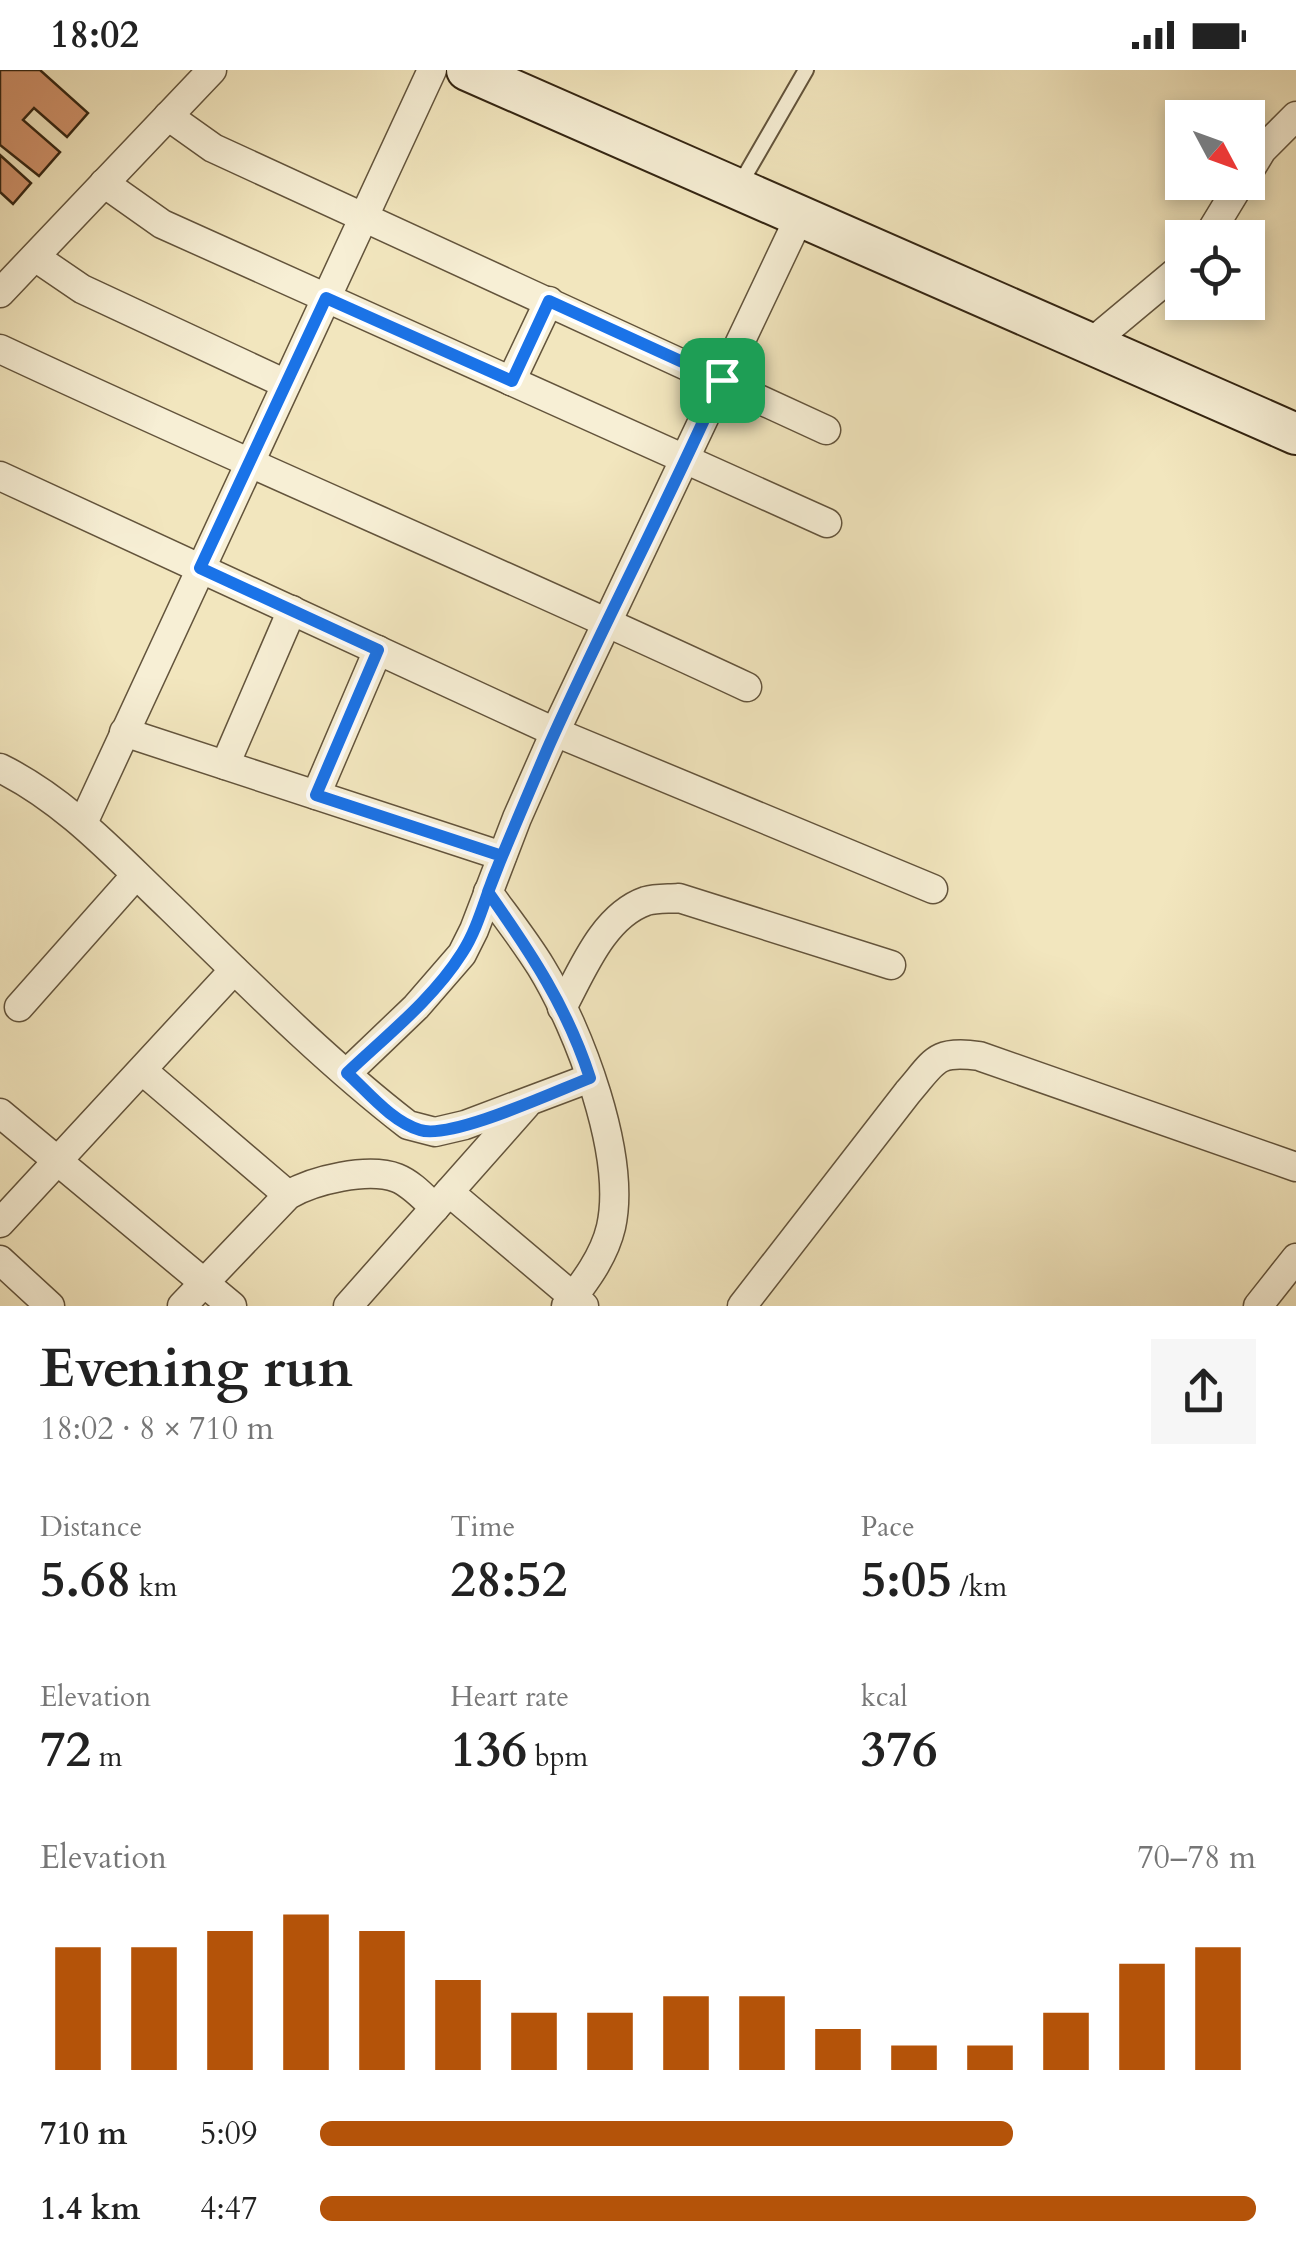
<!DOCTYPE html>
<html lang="en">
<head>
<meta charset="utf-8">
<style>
	body { margin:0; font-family:Cardo,serif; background:#f6f6f6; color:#222; height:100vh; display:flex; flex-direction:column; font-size:38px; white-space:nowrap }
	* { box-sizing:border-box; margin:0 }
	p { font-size:32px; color:#767676 }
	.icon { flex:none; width:55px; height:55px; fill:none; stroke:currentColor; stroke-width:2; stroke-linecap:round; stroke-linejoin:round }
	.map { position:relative; height:1236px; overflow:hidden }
	.details { display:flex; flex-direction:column; background:#fff; flex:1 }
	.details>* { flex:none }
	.needle { width:65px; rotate:131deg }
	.fabs { position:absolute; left:1165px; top:30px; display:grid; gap:20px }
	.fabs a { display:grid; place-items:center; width:100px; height:100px; border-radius:0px; background:#fff; box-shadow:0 5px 15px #0003; font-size:50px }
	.pin { position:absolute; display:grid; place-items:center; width:85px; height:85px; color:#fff; margin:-42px; border-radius:20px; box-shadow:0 5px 15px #0006 }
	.round { display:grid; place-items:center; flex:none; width:105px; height:105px; border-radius:0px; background:#f6f6f6 }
	.overview { display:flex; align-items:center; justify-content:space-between; height:170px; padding:0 40px }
	h1 { font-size:55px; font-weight:700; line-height:75px }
	.metrics { display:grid; grid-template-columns:repeat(3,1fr); gap:15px; height:170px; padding:10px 40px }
	.metrics div { display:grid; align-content:center }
	.metrics b { font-size:50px; font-weight:700 }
	.metrics small { font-size:28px; font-weight:400 }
	.metrics p { font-size:28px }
	.chart { height:280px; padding:20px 40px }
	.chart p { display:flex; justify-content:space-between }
	.chart svg { width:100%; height:180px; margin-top:10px; stroke:#b45309; stroke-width:6 }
	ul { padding:0 40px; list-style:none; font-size:32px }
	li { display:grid; grid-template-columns:160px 120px 1fr; align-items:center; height:75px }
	li i { height:25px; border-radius:12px; background:#b45309 }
	.status { display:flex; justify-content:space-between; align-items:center; height:70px; padding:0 50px; background:#fff; direction:ltr }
	.status svg { height:28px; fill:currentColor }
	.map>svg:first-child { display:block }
	.building { fill:#d0926b; stroke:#332411; stroke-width:2.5 }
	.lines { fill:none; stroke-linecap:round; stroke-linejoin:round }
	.lane-casing { stroke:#63543c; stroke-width:18 }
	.street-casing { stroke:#63543c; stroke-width:31 }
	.secondary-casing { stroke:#332411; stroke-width:44 }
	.lane { stroke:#f7efd5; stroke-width:14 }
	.street { stroke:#f7efd5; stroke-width:28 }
	.secondary { stroke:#f7efd5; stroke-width:40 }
	.route-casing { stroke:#fff; stroke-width:20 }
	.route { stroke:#1a73e8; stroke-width:12 }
</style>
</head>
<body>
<div class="status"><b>18:02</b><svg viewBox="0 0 49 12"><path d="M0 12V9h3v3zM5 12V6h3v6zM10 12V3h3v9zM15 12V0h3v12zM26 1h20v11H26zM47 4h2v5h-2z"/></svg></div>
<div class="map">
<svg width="1296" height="1236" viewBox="0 0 1296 1236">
	<rect width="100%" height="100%" fill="#f2e6be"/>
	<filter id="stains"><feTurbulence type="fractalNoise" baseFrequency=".002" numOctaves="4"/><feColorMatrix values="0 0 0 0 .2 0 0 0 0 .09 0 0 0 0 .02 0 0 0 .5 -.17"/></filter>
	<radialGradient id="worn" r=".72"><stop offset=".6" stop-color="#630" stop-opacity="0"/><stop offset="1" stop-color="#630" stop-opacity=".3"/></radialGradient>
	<g class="building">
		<polygon points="0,0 40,0 88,43 67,67 34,38 23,50 60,82 39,106 0,75"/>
		<polygon points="0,85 31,113 13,134 0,122"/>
	</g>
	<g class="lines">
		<g class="lane-casing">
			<polyline id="lane" points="739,116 806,0"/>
		</g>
		<g class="street-casing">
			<g id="street">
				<polyline points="168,46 213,78 826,360"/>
				<polyline points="1248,103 1262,80 1296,46"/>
				<polyline points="104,113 162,154 827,453"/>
				<polyline points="1207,168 1241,112"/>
				<polyline points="35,187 82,219 286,314"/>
				<polyline points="0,223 212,0"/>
				<polyline points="1091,273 1182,197"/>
				<path d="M0 279C248 395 499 501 747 617"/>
				<polyline points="511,311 549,231"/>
				<polyline points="0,406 555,662 933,819"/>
				<polyline points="124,662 502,786"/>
				<polyline points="225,695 292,540"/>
				<path d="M0 698C67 731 117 787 171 838 247 912 324 990 408 1055L435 1062 465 1055 590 1008"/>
				<polyline points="316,725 378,580"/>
				<polyline points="83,753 432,0"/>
				<path d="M488 822C506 847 525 871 541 897 579 959 627 1085 611 1157 604 1187 584 1213 566 1236"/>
				<polyline points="19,937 136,805"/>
				<path d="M562 938C582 901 603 846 646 831 656 828 669 829 679 828L891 895"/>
				<polyline points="143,1001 288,1125"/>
				<polyline points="347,1003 416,937 462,884 474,860 517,748 555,662 800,146"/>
				<polyline points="0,1043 232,1236"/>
				<polyline points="449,1122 584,1236"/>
				<polyline points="0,1153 234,900"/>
				<polyline points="0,1190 50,1236"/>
				<path d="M182 1236 288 1125C314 1110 368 1097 397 1108 412 1114 424 1128 435 1138"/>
				<polyline points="348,1236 526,1035"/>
				<path d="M742 1236 908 1022C935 991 935 980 979 986L1296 1097"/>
				<polyline points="1258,1236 1296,1188"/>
			</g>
		</g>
		<g class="secondary-casing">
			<polyline id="secondary" points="467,0 1296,364"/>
		</g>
		<use href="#lane" class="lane"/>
		<use href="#street" class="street"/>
		<use href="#secondary" class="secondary"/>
	</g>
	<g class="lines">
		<g class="route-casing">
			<path id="route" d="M722 310C667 435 602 556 547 680 529 722 511 764 494 806 484 832 477 860 462 883 433 929 386 966 347 1003 368 1022 392 1052 420 1060 451 1070 556 1021 590 1008 567 937 531 883 488 822L502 786 316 725 378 580 200 498 326 228 512 311 549 231 722 310"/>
		</g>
		<use href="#route" class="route"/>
	</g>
	<rect width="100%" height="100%" filter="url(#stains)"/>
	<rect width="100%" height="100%" fill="url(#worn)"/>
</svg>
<div class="fabs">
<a><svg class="needle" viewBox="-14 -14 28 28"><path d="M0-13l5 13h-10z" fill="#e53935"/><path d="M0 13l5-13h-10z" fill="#767676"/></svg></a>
<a><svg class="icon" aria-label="locate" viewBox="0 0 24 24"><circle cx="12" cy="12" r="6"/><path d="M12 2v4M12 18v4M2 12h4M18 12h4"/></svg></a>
</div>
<div class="pin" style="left:722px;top:310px;background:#1e9e55"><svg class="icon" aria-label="arrive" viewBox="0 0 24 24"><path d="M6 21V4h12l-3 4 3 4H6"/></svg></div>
</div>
<section class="details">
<div class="overview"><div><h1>Evening run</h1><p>18:02 · 8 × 710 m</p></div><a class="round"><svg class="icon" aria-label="share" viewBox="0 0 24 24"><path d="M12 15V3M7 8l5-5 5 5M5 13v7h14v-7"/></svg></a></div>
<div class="metrics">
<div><p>Distance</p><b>5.68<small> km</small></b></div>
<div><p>Time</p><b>28:52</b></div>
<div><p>Pace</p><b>5:05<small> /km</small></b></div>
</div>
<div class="metrics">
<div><p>Elevation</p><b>72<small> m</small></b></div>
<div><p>Heart rate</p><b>136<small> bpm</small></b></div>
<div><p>kcal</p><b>376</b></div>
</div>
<div class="chart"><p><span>Elevation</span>70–78 m</p>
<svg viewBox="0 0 160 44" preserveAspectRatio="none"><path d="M5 44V14M15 44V14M25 44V10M35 44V6M45 44V10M55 44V22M65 44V30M75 44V30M85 44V26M95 44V26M105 44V34M115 44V38M125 44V38M135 44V30M145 44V18M155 44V14"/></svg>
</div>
<ul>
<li><b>710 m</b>5:09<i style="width:74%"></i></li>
<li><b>1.4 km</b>4:47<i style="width:100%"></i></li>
</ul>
</section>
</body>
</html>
